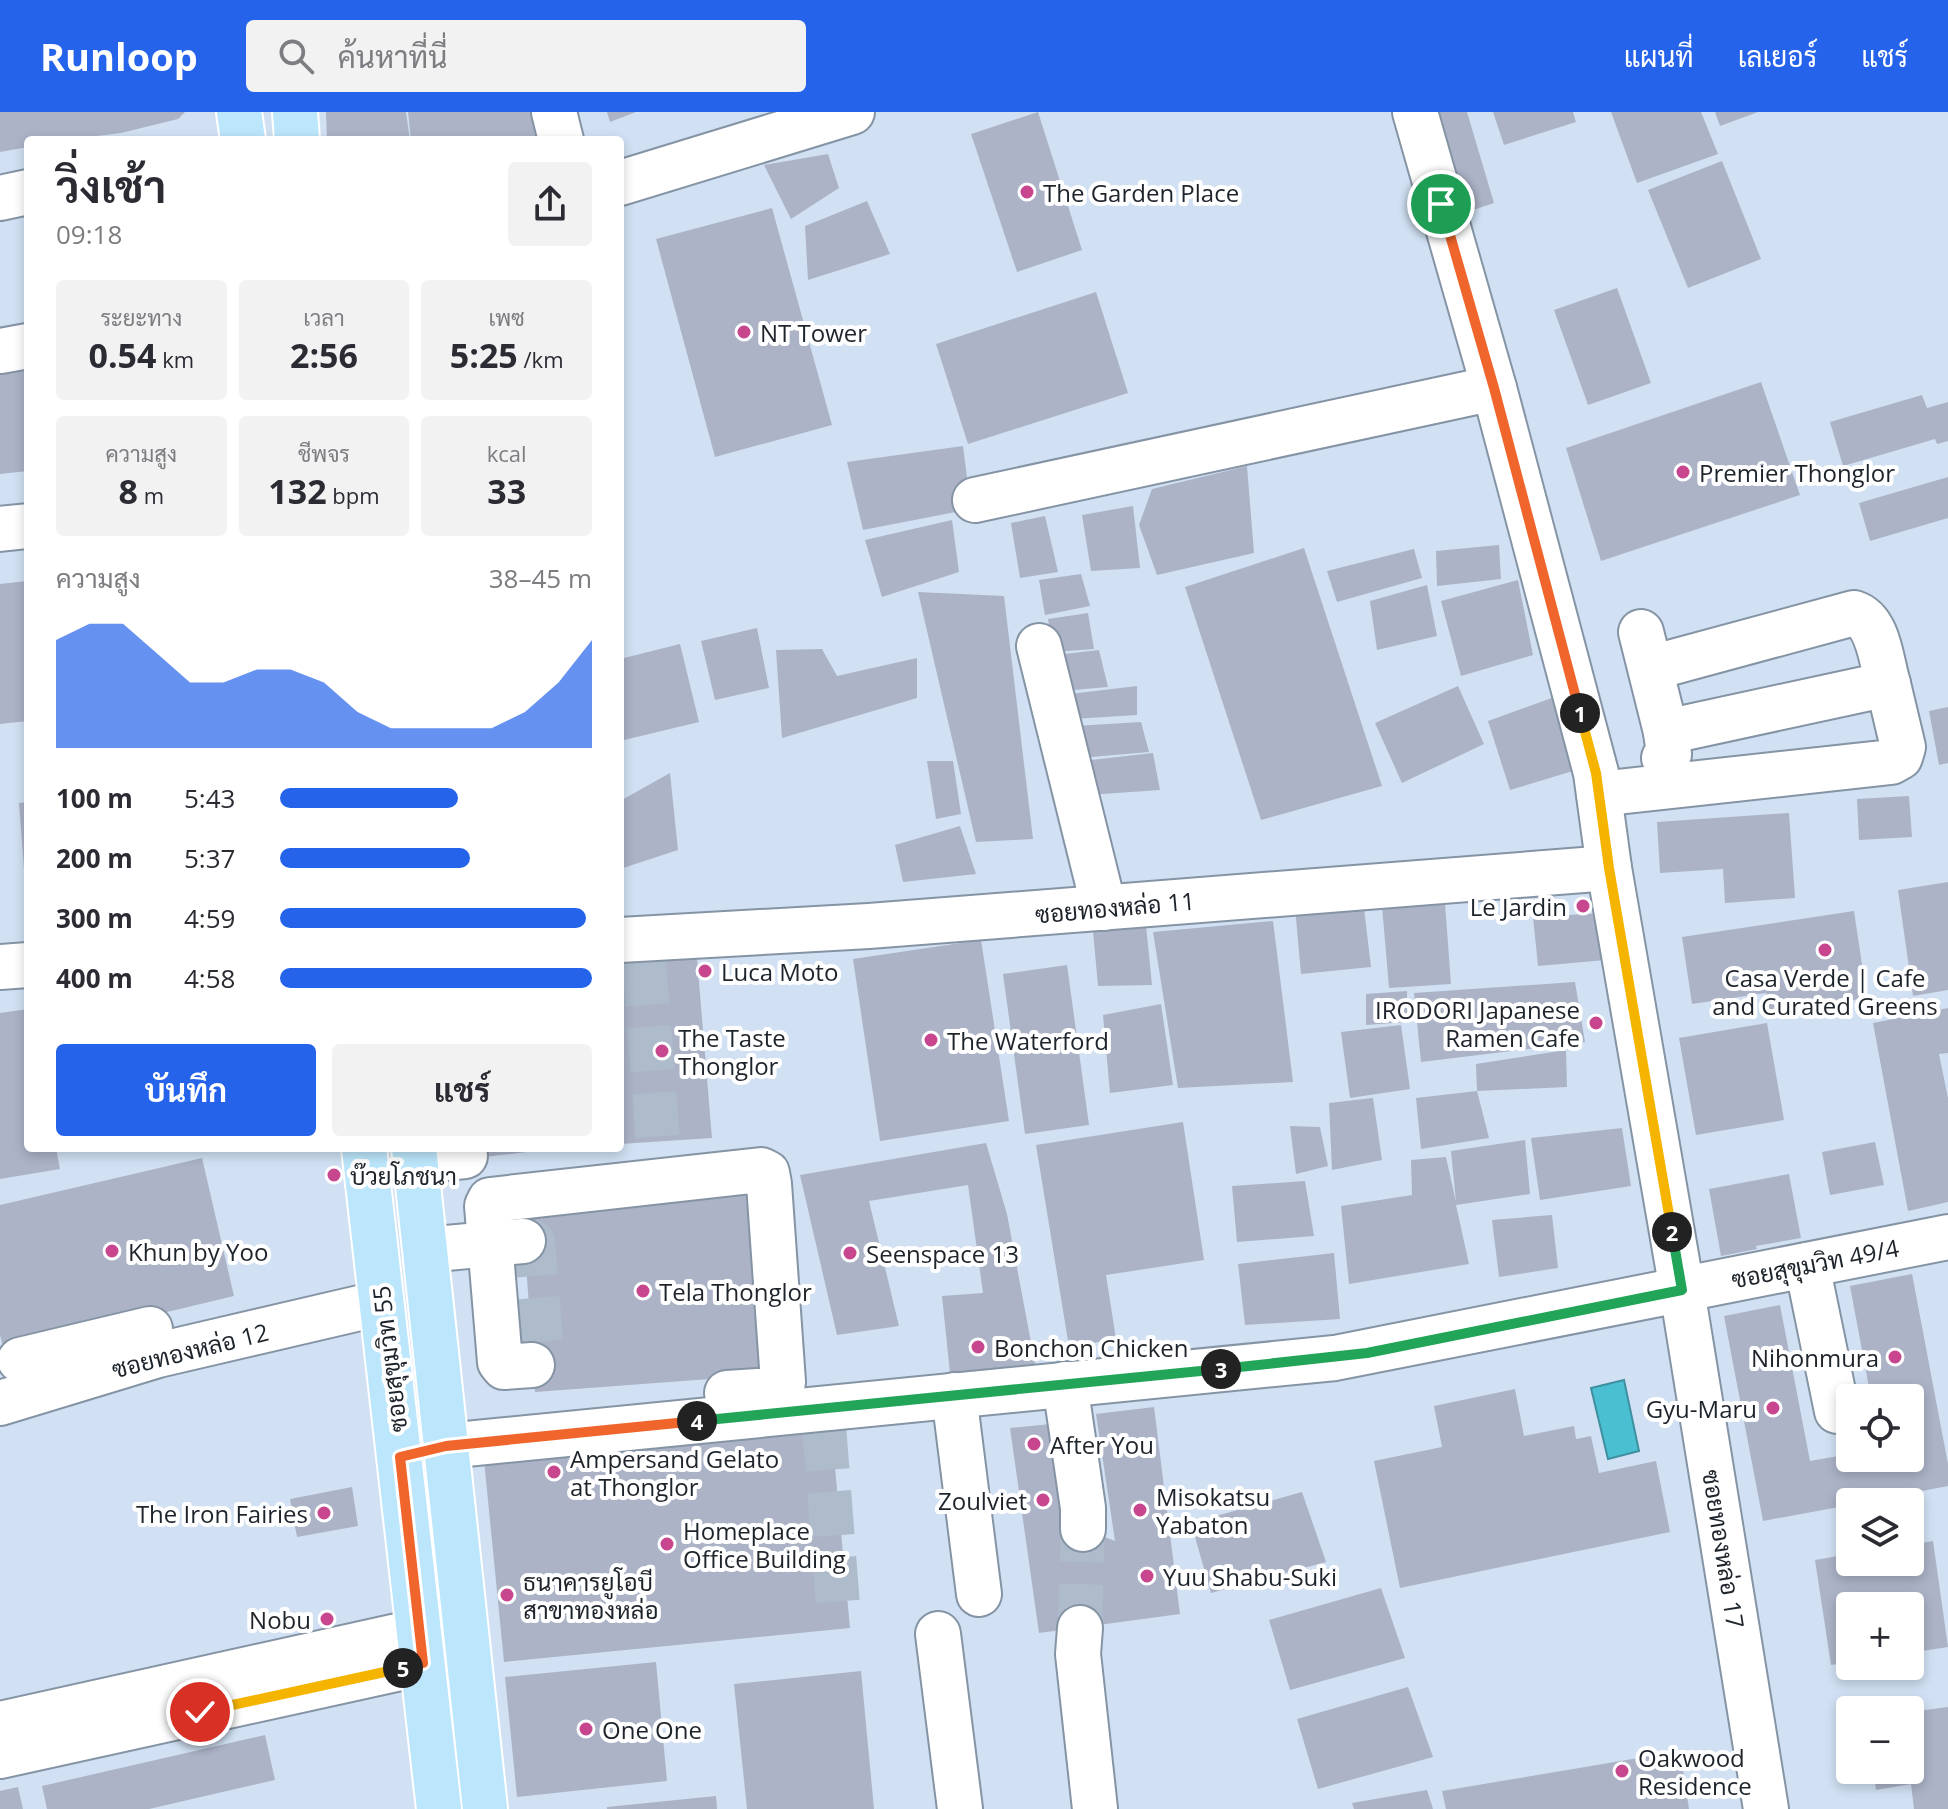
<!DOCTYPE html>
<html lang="th">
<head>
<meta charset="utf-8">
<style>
	body { margin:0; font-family:"Open Sans",Sarabun,sans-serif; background:#f2f2f3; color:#2b2b33; height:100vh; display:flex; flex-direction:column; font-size:30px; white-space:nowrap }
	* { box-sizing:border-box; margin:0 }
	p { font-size:26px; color:#7c7c81 }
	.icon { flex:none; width:44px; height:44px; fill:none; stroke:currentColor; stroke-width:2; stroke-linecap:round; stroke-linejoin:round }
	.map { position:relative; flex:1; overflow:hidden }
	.drawer { position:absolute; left:24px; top:24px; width:600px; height:1016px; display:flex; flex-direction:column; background:#fff; border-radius:8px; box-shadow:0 4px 12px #0003 }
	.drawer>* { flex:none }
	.fabs { position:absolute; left:1836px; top:1272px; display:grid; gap:16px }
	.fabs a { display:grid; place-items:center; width:88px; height:88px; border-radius:8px; background:#fff; box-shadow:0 4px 12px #0003; font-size:40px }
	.pin { position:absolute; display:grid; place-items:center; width:68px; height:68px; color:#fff; margin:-34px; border:4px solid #fff; border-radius:50%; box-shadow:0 2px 8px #0007 }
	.km { position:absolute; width:40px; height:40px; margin:-20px; border-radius:50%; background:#222; color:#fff; font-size:22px; line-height:40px; text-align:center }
	.round { display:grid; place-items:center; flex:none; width:84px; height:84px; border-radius:8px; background:#f2f2f3 }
	.headline { display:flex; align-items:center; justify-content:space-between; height:136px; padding:0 32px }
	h1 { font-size:44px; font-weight:700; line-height:60px }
	.figures { display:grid; grid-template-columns:repeat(3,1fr); gap:12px; height:136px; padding:8px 32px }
	.figures div { display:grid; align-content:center; border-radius:8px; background:#f2f2f3; text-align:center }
	.figures b { font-size:34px; font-weight:700 }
	.figures small { font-size:22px; font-weight:400 }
	.figures p { font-size:22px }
	.chart { height:224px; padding:16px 32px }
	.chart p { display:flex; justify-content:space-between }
	.chart svg { width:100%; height:144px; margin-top:8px; fill:#2563eb; opacity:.7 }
	.cta { display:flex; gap:16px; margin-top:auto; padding:16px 32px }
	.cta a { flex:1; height:92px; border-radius:8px; background:#2563eb; color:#fff; font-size:32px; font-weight:700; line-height:92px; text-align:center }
	.cta a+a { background:#f2f2f3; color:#2b2b33 }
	ul { padding:0 32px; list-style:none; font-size:26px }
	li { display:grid; grid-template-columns:128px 96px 1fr; align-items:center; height:60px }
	li i { height:20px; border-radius:10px; background:#2563eb }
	header { display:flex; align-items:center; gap:48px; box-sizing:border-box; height:112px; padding:0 40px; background:#2563eb; color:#fff }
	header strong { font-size:38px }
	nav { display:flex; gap:44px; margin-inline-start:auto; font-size:28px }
	.search { width:560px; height:72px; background:#f2f2f3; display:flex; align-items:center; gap:20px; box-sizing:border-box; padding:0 28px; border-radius:8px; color:#7c7c81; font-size:30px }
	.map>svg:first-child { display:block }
	.water { fill:#4bbfd2; stroke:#3e90a0; stroke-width:2 }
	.building { fill:#acb3c7 }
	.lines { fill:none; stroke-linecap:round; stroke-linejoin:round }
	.minor-tunnel { stroke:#adbbcb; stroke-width:44; stroke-dasharray:44 22; stroke-linecap:butt }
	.minor-casing { stroke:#8594a5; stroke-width:48 }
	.major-casing { stroke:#fff; stroke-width:48 }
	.minor { stroke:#fff; stroke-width:44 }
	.major { stroke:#bce6fb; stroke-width:44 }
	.split-1-casing { stroke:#fff; stroke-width:16 }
	.split-2-casing { stroke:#fff; stroke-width:16 }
	.split-3-casing { stroke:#fff; stroke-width:16 }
	.split-4-casing { stroke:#fff; stroke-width:16 }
	.split-5-casing { stroke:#fff; stroke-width:16 }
	.split-6-casing { stroke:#fff; stroke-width:16 }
	.split-1 { stroke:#f0652b; stroke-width:10 }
	.split-2 { stroke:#f5b400; stroke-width:10 }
	.split-3 { stroke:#22a559; stroke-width:10 }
	.split-4 { stroke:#22a559; stroke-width:10 }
	.split-5 { stroke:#f0652b; stroke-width:10 }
	.split-6 { stroke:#f5b400; stroke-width:10 }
	.poi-dot { fill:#c8468e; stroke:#fff; stroke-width:3 }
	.labels { text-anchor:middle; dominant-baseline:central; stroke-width:8; stroke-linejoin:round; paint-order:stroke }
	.poi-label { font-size:24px; fill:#1e242b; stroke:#fff; text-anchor:start }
	.street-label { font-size:24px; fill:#1e242b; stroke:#fff }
</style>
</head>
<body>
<header>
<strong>Runloop</strong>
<div class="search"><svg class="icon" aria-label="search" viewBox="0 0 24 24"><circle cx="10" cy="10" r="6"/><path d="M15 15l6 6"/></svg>ค้นหาที่นี่</div>
<nav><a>แผนที่</a><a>เลเยอร์</a><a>แชร์</a></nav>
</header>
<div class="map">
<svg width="1948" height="1697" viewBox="0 0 1948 1697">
	<rect width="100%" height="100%" fill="#d1e1f3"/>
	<polygon class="water" points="1624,1268 1639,1339 1608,1347 1591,1276"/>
	<g class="building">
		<polygon points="0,0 185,0 178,7 121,21 64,28 28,28 28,35 0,40"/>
		<polygon points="326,0 406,0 410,28 327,28"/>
		<polygon points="408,0 538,0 540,28 411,28"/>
		<polygon points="607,0 636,0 610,10"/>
		<polygon points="1038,0 1082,138 1017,160 971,22"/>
		<polygon points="1428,0 1467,0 1494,91 1458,103"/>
		<polygon points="1493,0 1573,0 1576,10 1504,33"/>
		<polygon points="1611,0 1701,0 1718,42 1637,71"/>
		<polygon points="1715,0 1758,0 1720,14"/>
		<polygon points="828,42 839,76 791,107 764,53"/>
		<polygon points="1722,49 1761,147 1688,176 1648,78"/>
		<polygon points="867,89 890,142 808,168 805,114"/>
		<polygon points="772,96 832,313 715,345 656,127"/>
		<polygon points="1617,176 1651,271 1588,293 1554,198"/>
		<polygon points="1096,180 1128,281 968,332 936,232"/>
		<polygon points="28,252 28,359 0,362 0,255"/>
		<polygon points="1761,270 1800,383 1601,449 1566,336"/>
		<polygon points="1922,283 1927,296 1948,290 1948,329 1937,332 1935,327 1843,354 1830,310"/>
		<polygon points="963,334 971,397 863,418 847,350"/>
		<polygon points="1247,354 1254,441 1157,463 1139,413 1152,377"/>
		<polygon points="1948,365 1948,406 1870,429 1859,391"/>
		<polygon points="1133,394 1140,456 1091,459 1082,403"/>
		<polygon points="1045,404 1058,460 1020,466 1011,411"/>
		<polygon points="952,408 959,460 882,485 865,428"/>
		<polygon points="1499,433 1501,467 1437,474 1436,439"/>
		<polygon points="1304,436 1382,674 1261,708 1185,475"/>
		<polygon points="1414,437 1422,466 1337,490 1327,459"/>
		<polygon points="1081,462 1090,494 1045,503 1039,468"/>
		<polygon points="1518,468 1533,543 1461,564 1441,489"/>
		<polygon points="28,469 28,609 0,612 0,472"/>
		<polygon points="1427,473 1437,524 1377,538 1370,489"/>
		<polygon points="918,480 1004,484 1033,727 976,730"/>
		<polygon points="1088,501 1094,537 1053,540 1048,507"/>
		<polygon points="757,516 769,576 715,588 701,529"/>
		<polygon points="680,532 699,610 620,629 620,547"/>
		<polygon points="822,537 837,564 917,546 917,586 782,626 776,538"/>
		<polygon points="1099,538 1108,575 1062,579 1056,543"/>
		<polygon points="1137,574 1137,603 1073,607 1070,582"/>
		<polygon points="1458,574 1484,632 1402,671 1375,611"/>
		<polygon points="1560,583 1583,656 1510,678 1488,609"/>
		<polygon points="1948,595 1948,651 1939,653 1929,599"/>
		<polygon points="1141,610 1149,640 1080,646 1075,614"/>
		<polygon points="1153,641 1160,678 1088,683 1082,649"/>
		<polygon points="927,649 953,649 961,702 936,707"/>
		<polygon points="670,661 678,738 620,757 620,689"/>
		<polygon points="1909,684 1912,725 1859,728 1857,687"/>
		<polygon points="28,690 28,783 26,783 19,691"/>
		<polygon points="1789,701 1795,786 1725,791 1723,757 1660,761 1657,710"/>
		<polygon points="960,714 976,762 903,770 895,733"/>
		<polygon points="1948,770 1948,878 1913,884 1898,778"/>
		<polygon points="1363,788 1371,855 1301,862 1295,795"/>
		<polygon points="1445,791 1451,872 1389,876 1382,794"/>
		<polygon points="1854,799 1867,886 1769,901 1766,881 1692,892 1682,825"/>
		<polygon points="1603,801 1606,848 1538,854 1533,805"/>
		<polygon points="1273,809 1293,970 1178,976 1153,820"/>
		<polygon points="1146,813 1152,873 1098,874 1093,819"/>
		<polygon points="981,828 1009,1009 880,1029 853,847"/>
		<polygon points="697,846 712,1026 620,1032 620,851"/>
		<polygon points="1067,853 1089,1013 1025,1022 1003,862"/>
		<polygon points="1575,870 1585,930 1421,950 1414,881"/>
		<polygon points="1407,879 1407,910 1366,913 1366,882"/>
		<polygon points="1161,892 1173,973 1110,981 1103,903"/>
		<polygon points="1948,896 1948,941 1939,942 1948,986 1948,1090 1908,1099 1873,911"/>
		<polygon points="28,897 28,1036 56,1036 60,1057 0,1067 0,901"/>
		<polygon points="1767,911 1784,1008 1696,1023 1679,926"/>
		<polygon points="1401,913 1410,977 1350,986 1341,920"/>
		<polygon points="1566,938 1567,975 1477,979 1476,952"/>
		<polygon points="1477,979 1489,1026 1421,1037 1416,986"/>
		<polygon points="1373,986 1382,1048 1332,1058 1329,991"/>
		<polygon points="1183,1010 1204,1148 1106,1163 1116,1227 1069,1235 1036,1033"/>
		<polygon points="1290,1014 1320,1015 1328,1054 1296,1062"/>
		<polygon points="1622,1016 1631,1074 1540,1088 1531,1026"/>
		<polygon points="1525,1028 1530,1082 1456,1093 1469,1152 1349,1172 1341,1094 1412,1083 1411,1048 1446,1045 1456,1090 1451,1039"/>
		<polygon points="1875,1030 1884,1073 1830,1083 1822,1040"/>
		<polygon points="986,1031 1007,1102 1035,1252 950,1261 942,1184 983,1181 968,1073 869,1089 899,1214 837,1223 800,1063"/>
		<polygon points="483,1036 543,1036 543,1038 484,1045"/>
		<polygon points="202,1046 234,1184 4,1239 0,1223 0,1093"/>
		<polygon points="1789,1062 1801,1126 1756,1134 1757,1137 1721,1144 1709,1077"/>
		<polygon points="1305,1069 1314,1124 1237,1130 1232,1074"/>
		<polygon points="750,1078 764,1263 535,1280 522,1095"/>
		<polygon points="1552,1103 1558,1156 1499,1165 1492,1108"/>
		<polygon points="1334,1141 1340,1207 1245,1213 1238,1152"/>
		<polygon points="1912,1162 1948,1352 1948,1374 1864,1390 1850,1390 1850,1393 1763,1409 1724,1204 1780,1193 1810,1349 1850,1342 1850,1346 1910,1346 1910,1286 1871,1286 1850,1174"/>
		<polygon points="1515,1277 1524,1324 1574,1314 1576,1327 1591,1324 1599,1361 1656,1349 1670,1420 1400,1476 1374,1349 1442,1335 1434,1294"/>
		<polygon points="1154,1295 1180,1502 1039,1521 1010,1316 1051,1312 1067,1411 1115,1429 1096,1302"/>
		<polygon points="831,1313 850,1516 504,1550 484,1348"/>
		<polygon points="352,1375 358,1414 297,1425 290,1387"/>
		<polygon points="1302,1380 1326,1450 1211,1481 1191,1411"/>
		<polygon points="1933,1429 1948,1535 1910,1541 1910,1494 1850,1494 1850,1550 1831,1553 1815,1448 1850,1442 1850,1450 1910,1450 1910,1433"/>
		<polygon points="1381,1476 1405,1546 1290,1578 1269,1508"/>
		<polygon points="656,1550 667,1669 517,1685 505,1565"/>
		<polygon points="861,1559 874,1697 747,1697 734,1572"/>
		<polygon points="1408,1575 1433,1645 1318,1677 1297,1607"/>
		<polygon points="1948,1595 1948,1697 1914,1697 1911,1672 1876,1678 1873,1658 1910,1658 1910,1600"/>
		<polygon points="265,1623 275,1668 149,1697 47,1697 42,1674"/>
		<polygon points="1680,1639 1689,1697 1446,1697 1442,1679"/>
		<polygon points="18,1675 23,1697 0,1697 0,1679"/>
		<polygon points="1427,1678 1433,1697 1354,1697 1352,1691"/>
		<polygon points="716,1684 717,1697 607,1697 607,1695"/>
	</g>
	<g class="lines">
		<g class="minor-tunnel">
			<polyline points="644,849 658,1029"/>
			<polyline points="523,1129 533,1130 543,1249 532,1253"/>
			<polyline points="824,1314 838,1494"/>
			<polyline points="1080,1516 1083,1417"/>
		</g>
		<g class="minor-casing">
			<g id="minor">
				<polyline points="554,0 561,28"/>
				<polyline points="1415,0 1494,276 1596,661 1609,756 1682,1178 1766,1697"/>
				<polyline points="620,71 852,0"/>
				<polyline points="0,86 28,80"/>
				<polyline points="0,239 28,234"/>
				<polyline points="975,388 1494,276"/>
				<polyline points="0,417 28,414"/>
				<polyline points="1641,520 1666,620 1669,642 1664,646"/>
				<polyline points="1039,534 1104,796"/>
				<path d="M1651 556 1854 501C1879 509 1881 549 1888 572L1666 620"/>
				<polyline points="1599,682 1891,650 1900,645 1903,635 1888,572"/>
				<polyline points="620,828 869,814 1609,756"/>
				<polyline points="0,855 28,853"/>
				<polyline points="416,1049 465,1044"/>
				<polyline points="425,1138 523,1129"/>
				<polyline points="1807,1153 1837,1299"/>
				<polyline points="20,1248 150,1217"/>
				<polyline points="532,1253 504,1255 500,1250 487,1094 490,1088 761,1058 767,1061 769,1072 783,1270 772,1278 727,1281"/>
				<polyline points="1065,1272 1083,1396 1083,1417"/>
				<polyline points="954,1283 979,1482"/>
				<polyline points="0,1291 158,1243 381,1191"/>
				<polyline points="446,1334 1335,1246 1948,1125"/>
				<polyline points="1080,1516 1078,1542 1095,1697"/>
				<polyline points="938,1522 960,1697"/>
				<polyline points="0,1612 420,1519"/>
				<polyline points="0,1644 423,1551"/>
			</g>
		</g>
		<g class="major-casing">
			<g id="major">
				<polyline points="239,0 243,28"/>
				<polyline points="295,0 297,28"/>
				<polyline points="364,1036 439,1697"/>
				<polyline points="414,1036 485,1697"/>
			</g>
		</g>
		<use href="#minor" class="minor"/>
		<use href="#major" class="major"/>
	</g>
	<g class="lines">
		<g class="split-1-casing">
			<polyline id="split-1" points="1441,92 1494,276 1580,601"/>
		</g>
		<g class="split-2-casing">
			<polyline id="split-2" points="1580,601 1596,661 1609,756 1672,1120"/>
		</g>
		<g class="split-3-casing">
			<polyline id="split-3" points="1221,1257 1367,1241 1682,1178 1672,1120"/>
		</g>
		<g class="split-4-casing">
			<polyline id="split-4" points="697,1309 1221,1257"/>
		</g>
		<g class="split-5-casing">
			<polyline id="split-5" points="403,1556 423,1551 400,1345 446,1334 697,1309"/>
		</g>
		<g class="split-6-casing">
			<polyline id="split-6" points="200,1600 403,1556"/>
		</g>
		<use href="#split-1" class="split-1"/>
		<use href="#split-2" class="split-2"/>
		<use href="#split-3" class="split-3"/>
		<use href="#split-4" class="split-4"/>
		<use href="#split-5" class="split-5"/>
		<use href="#split-6" class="split-6"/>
	</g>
	<g class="poi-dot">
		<circle cx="1027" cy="80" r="8"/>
		<circle cx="744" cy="220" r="8"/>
		<circle cx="1683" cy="360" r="8"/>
		<circle cx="1583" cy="794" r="8"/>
		<circle cx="1825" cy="838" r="8"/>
		<circle cx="705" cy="859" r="8"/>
		<circle cx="1596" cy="911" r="8"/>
		<circle cx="931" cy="928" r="8"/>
		<circle cx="662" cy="939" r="8"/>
		<circle cx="334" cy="1063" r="8"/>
		<circle cx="112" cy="1139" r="8"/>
		<circle cx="850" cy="1141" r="8"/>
		<circle cx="643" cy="1179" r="8"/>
		<circle cx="978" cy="1235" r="8"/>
		<circle cx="1895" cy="1245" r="8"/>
		<circle cx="1773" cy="1296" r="8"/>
		<circle cx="1034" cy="1332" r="8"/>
		<circle cx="554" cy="1360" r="8"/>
		<circle cx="1043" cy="1388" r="8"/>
		<circle cx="1140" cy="1398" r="8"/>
		<circle cx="324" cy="1401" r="8"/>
		<circle cx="667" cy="1432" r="8"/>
		<circle cx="1147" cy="1464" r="8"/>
		<circle cx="507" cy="1483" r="8"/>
		<circle cx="327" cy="1507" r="8"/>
		<circle cx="586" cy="1617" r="8"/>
		<circle cx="1622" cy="1659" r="8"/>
	</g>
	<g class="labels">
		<g class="poi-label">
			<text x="1043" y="80">The Garden Place</text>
			<text x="760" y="220">NT Tower</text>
			<text x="1699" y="360">Premier Thonglor</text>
			<text x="1567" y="794" text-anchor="end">Le Jardin</text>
			<text x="721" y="859">Luca Moto</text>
			<text x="1825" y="865" text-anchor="middle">Casa Verde | Cafe<tspan x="1825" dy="28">and Curated Greens</tspan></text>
			<text x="1580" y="897" text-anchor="end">IRODORI Japanese<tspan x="1580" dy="28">Ramen Cafe</tspan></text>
			<text x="678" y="925">The Taste<tspan x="678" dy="28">Thonglor</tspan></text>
			<text x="947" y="928">The Waterford</text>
			<text x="350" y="1063">บ๊วยโภชนา</text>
			<text x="128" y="1139">Khun by Yoo</text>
			<text x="866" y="1141">Seenspace 13</text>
			<text x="659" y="1179">Tela Thonglor</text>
			<text x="994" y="1235">Bonchon Chicken</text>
			<text x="1879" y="1245" text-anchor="end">Nihonmura</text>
			<text x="1757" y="1296" text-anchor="end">Gyu-Maru</text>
			<text x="1050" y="1332">After You</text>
			<text x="570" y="1346">Ampersand Gelato<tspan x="570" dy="28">at Thonglor</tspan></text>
			<text x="1156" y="1384">Misokatsu<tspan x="1156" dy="28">Yabaton</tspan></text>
			<text x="1027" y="1388" text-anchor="end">Zoulviet</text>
			<text x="308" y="1401" text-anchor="end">The Iron Fairies</text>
			<text x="683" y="1418">Homeplace<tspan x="683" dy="28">Office Building</tspan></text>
			<text x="1163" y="1464">Yuu Shabu-Suki</text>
			<text x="523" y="1469">ธนาคารยูโอบี<tspan x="523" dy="28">สาขาทองหล่อ</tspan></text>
			<text x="311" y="1507" text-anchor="end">Nobu</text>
			<text x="602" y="1617">One One</text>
			<text x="1638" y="1645">Oakwood<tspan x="1638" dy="28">Residence</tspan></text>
		</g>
		<g class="street-label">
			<text transform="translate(1115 795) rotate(-5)">ซอยทองหล่อ 11</text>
			<text transform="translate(1815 1151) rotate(-11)">ซอยสุขุมวิท 49/4</text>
			<text transform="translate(190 1238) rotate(-14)">ซอยทองหล่อ 12</text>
			<text transform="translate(389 1247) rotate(-97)">ซอยสุขุมวิท 55</text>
			<text transform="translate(1724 1437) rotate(81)">ซอยทองหล่อ 17</text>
		</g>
	</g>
</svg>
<div class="fabs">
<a><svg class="icon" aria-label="locate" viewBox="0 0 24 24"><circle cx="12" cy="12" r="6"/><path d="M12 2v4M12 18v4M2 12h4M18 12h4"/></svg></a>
<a><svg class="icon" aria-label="layers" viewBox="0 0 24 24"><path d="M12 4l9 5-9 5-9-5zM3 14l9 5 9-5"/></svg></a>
<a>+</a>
<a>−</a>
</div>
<div class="pin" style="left:1441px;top:92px;background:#1e9e55"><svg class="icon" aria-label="arrive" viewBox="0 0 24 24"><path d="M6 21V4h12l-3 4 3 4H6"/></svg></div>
<div class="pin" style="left:200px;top:1600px;background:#d93025"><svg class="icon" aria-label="check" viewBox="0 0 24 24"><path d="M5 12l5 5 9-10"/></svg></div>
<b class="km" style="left:1580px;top:601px">1</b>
<b class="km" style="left:1672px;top:1120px">2</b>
<b class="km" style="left:1221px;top:1257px">3</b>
<b class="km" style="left:697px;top:1309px">4</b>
<b class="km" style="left:403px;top:1556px">5</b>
<section class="drawer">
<div class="headline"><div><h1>วิ่งเช้า</h1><p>09:18</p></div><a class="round"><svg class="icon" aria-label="share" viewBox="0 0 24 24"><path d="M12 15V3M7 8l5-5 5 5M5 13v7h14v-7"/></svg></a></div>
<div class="figures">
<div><p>ระยะทาง</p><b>0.54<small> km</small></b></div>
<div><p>เวลา</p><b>2:56</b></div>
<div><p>เพซ</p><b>5:25<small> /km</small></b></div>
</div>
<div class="figures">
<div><p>ความสูง</p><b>8<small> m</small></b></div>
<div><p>ชีพจร</p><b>132<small> bpm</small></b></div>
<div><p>kcal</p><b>33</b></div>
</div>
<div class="chart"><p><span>ความสูง</span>38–45 m</p>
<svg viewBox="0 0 160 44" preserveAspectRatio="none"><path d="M0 44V11L10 6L20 6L30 15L40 24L50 24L60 20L70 20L80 24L90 33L100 38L110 38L120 38L130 38L140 33L150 24L160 11V44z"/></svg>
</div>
<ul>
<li><b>100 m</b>5:43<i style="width:57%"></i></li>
<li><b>200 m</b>5:37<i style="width:61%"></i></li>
<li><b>300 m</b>4:59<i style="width:98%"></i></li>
<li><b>400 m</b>4:58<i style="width:100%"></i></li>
</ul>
<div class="cta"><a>บันทึก</a><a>แชร์</a></div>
</section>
</div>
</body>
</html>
